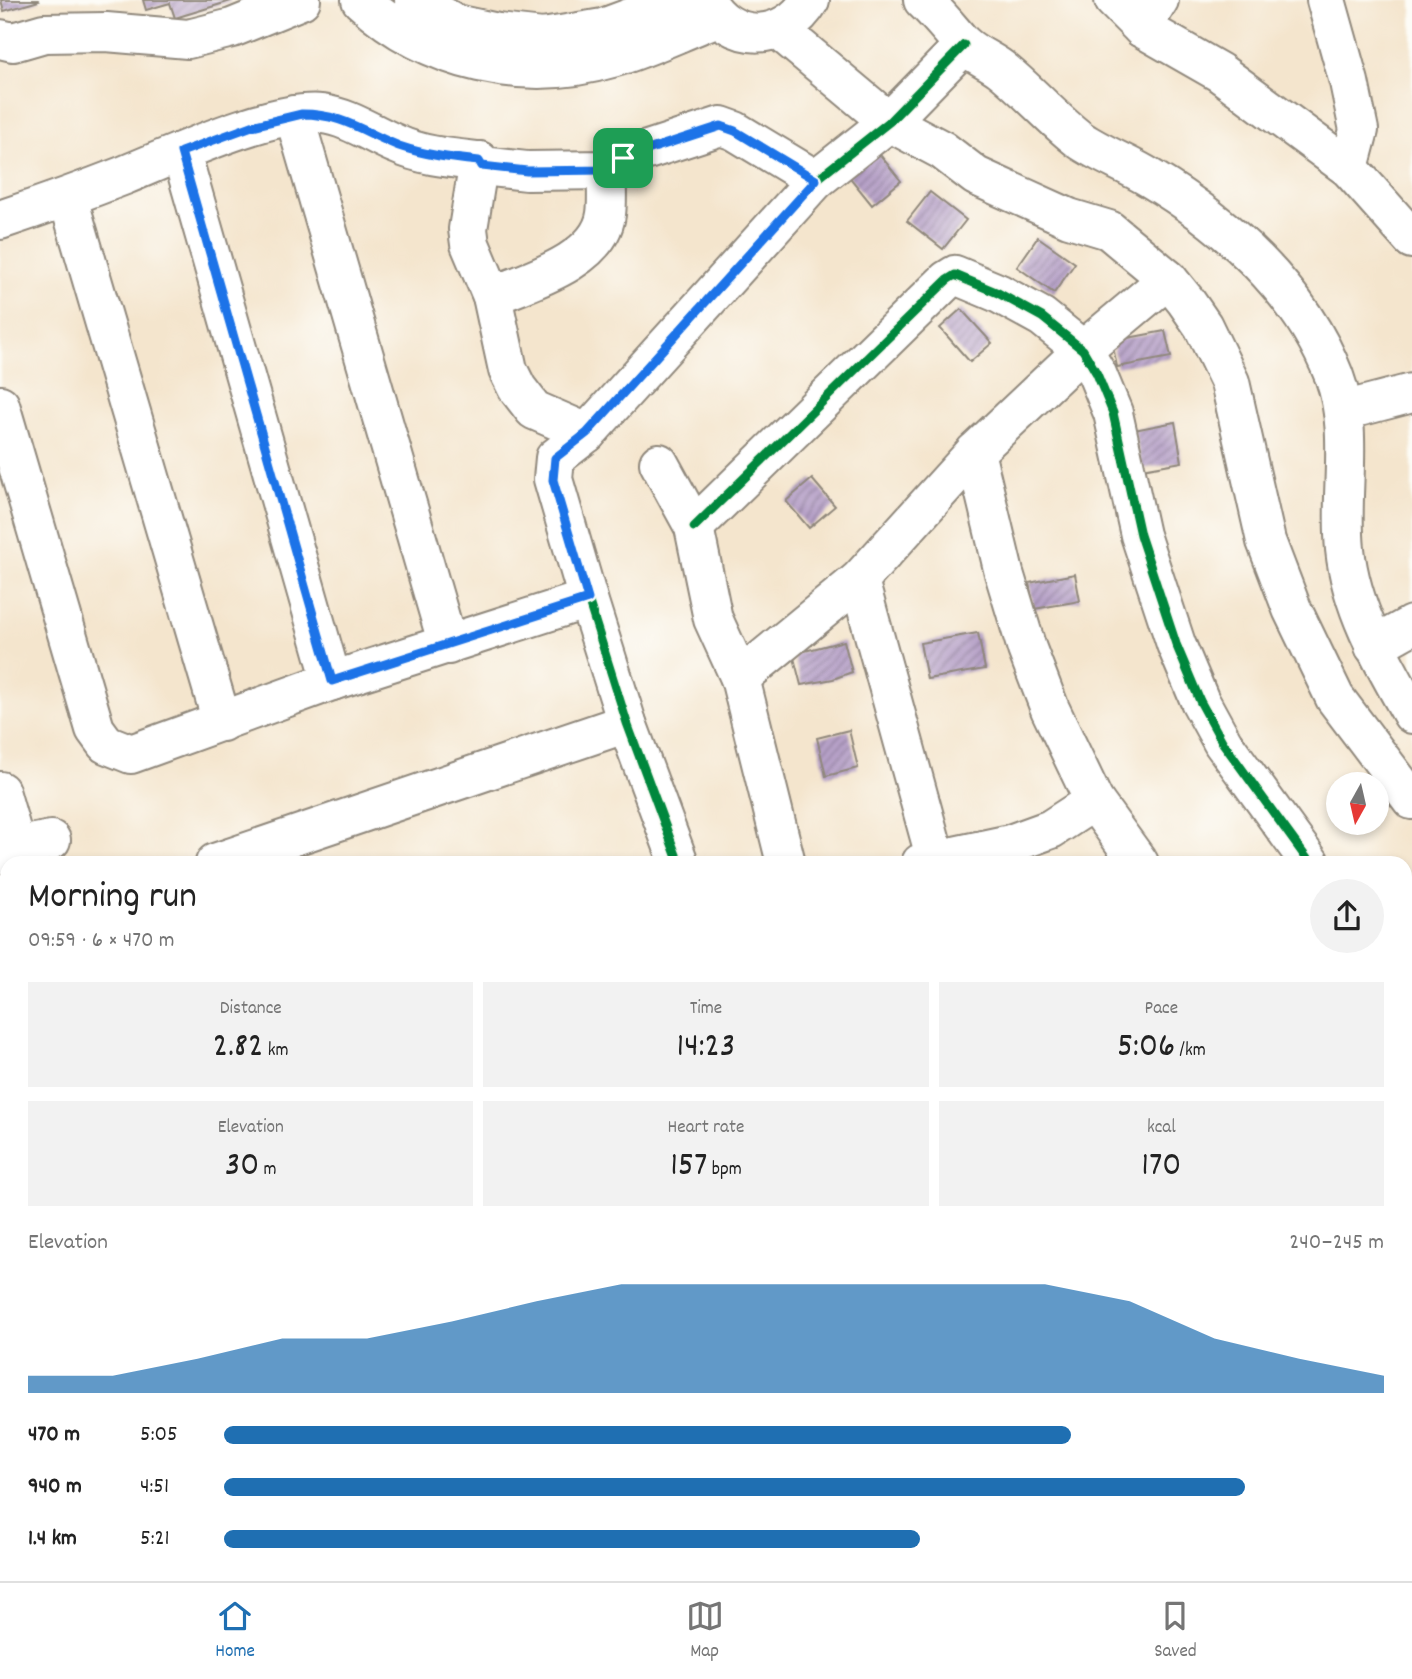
<!DOCTYPE html>
<html lang="en">
<head>
<meta charset="utf-8">
<style>
	body { margin:0; font-family:Dekko,sans-serif; background:#f2f2f2; color:#222; height:100vh; display:flex; flex-direction:column; font-size:26px; white-space:nowrap }
	* { box-sizing:border-box; margin:0 }
	p { font-size:23px; color:#767676 }
	.icon { flex:none; width:38px; height:38px; fill:none; stroke:currentColor; stroke-width:2; stroke-linecap:round; stroke-linejoin:round }
	.map { position:relative; flex:1; overflow:hidden }
	.side { position:absolute; left:0px; top:856px; width:1412px; height:726px; display:flex; flex-direction:column; background:#fff; border-radius:21px 21px 0 0; box-shadow:0 4px 10px #0003 }
	.side>* { flex:none }
	.needle { width:46px; rotate:188deg }
	.buttons { position:absolute; left:1326px; top:772px; display:grid; gap:14px }
	.buttons a { display:grid; place-items:center; width:63px; height:63px; border-radius:50%; background:#fff; box-shadow:0 4px 10px #0003; font-size:35px }
	.pin { position:absolute; display:grid; place-items:center; width:60px; height:60px; color:#fff; margin:-30px; border-radius:14px; box-shadow:0 4px 10px #0006 }
	.round { display:grid; place-items:center; flex:none; width:74px; height:74px; border-radius:37px; background:#f2f2f2 }
	.headline { display:flex; align-items:center; justify-content:space-between; height:119px; padding:0 28px }
	h1 { font-size:38px; font-weight:600; line-height:52px }
	.metrics { display:grid; grid-template-columns:repeat(3,1fr); gap:10px; height:119px; padding:7px 28px }
	.metrics div { display:grid; align-content:center; border-radius:0px; background:#f2f2f2; text-align:center }
	.metrics b { font-size:35px; font-weight:600 }
	.metrics small { font-size:19px; font-weight:400 }
	.metrics p { font-size:19px }
	.chart { height:196px; padding:14px 28px }
	.chart p { display:flex; justify-content:space-between }
	.chart svg { width:100%; height:126px; margin-top:7px; fill:#1f6fb2; opacity:.7 }
	ul { padding:0 28px; list-style:none; font-size:23px }
	li { display:grid; grid-template-columns:112px 84px 1fr; align-items:center; height:52px }
	li i { height:18px; border-radius:9px; background:#1f6fb2 }
	.menu { display:flex; justify-content:space-around; align-items:center; height:98px; border-top:2px solid #e0e0e0; background:#fff; font-size:19px; color:#767676 }
	.menu a { display:grid; justify-items:center; gap:4px }
	.menu .selected { color:#1f6fb2 }
	.map>svg:first-child { display:block }
	.building { fill:url(#building-hatch) }
	.lines { fill:none; stroke-linecap:round; stroke-linejoin:round }
	.minor-casing { stroke:#90887c; stroke-width:42 }
	.minor { stroke:#fff; stroke-width:38 }
	.cycleway-casing { stroke:#fdfcf7; stroke-width:13 }
	.cycleway { stroke:#00873e; stroke-width:9 }
	.route-casing { stroke:#fff; stroke-width:14 }
	.route { stroke:#1a73e8; stroke-width:9 }
</style>
</head>
<body>
<div class="map">
<svg width="1412" height="1581" viewBox="0 0 1412 1581">
	<defs>
		<pattern id="building-hatch" width="6" height="6" patternUnits="userSpaceOnUse" patternTransform="scale(1.75)"><rect width="6" height="6" fill="#b6a0c7"/><path d="M-1 1l2-2M0 6l6-6M5 7l2-2" fill="none" stroke="#9483a2"/></pattern>
	</defs>
	<rect width="100%" height="100%" fill="#fdfcf7"/>
	<filter id="ink" filterUnits="userSpaceOnUse"><feTurbulence type="fractalNoise" baseFrequency=".0143" numOctaves="2"/><feDisplacementMap in="SourceGraphic" scale="14" xChannelSelector="R" yChannelSelector="G"/><feConvolveMatrix kernelMatrix="1 2 1 2 8 2 1 2 1" color-interpolation-filters="sRGB"/></filter>
	<filter id="wash" filterUnits="userSpaceOnUse"><feTurbulence type="fractalNoise" baseFrequency=".00686" numOctaves="4" result="noise"/><feDisplacementMap in="SourceGraphic" scale="28" xChannelSelector="R" yChannelSelector="G"/><feGaussianBlur stdDeviation="1.57" result="paint"/><feColorMatrix in="noise" values="0 0 0 0 0 0 0 0 0 0 0 0 0 0 0 0 0 1.4 0 .05"/><feComposite in="paint" operator="in"/></filter>
	<g filter="url(#wash)">
		<rect width="100%" height="100%" fill="#f4e5cd"/>
		<g id="blocks">
			<g class="building">
				<polygon points="1,0 38,0 39,1 4,11"/>
				<polygon points="143,0 230,0 231,1 175,18 170,3 146,10"/>
				<polygon points="873,146 901,181 872,205 843,169"/>
				<polygon points="930,192 966,220 943,249 907,221"/>
				<polygon points="1038,237 1075,263 1054,293 1017,267"/>
				<polygon points="961,309 992,343 970,362 940,328"/>
				<polygon points="1165,331 1171,357 1117,367 1112,341"/>
				<polygon points="1175,422 1182,462 1142,469 1134,430"/>
				<polygon points="812,479 835,506 809,528 786,501"/>
				<polygon points="1075,574 1080,601 1034,609 1029,583"/>
				<polygon points="978,633 985,669 927,679 920,643"/>
				<polygon points="844,641 852,672 833,679 801,685 793,654"/>
				<polygon points="849,730 858,768 826,776 817,738"/>
			</g>
		</g>
	</g>
	<g filter="url(#ink)">
		<use href="#blocks" fill-opacity="0" stroke="#90887c" stroke-width="2"/>
		<g class="lines">
			<g class="minor-casing">
				<g id="minor">
					<path d="M361 0C428 62 525 84 612 58 647 48 683 30 718 17"/>
					<polyline points="414,0 456,24 498,33 543,38 603,28 678,0"/>
					<path d="M706 0C730 44 785 43 810 0"/>
					<path d="M923 0C937 13 949 28 962 43 973 54 989 60 1001 69 1029 91 1052 119 1080 140 1102 155 1128 164 1150 178 1227 224 1301 290 1334 376 1355 432 1339 491 1345 549 1351 609 1383 663 1412 714"/>
					<polyline points="1114,0 1142,28 1219,72 1349,168 1412,239"/>
					<polyline points="1326,0 1349,82 1359,130 1349,168"/>
					<polyline points="1142,28 1159,0"/>
					<polyline points="779,30 889,122 942,150 976,176 1069,218 1109,230 1168,279 1185,300 1203,326 1230,382 1266,541 1292,609 1335,698 1412,800"/>
					<polyline points="0,39 13,42 44,33 106,32 188,39 232,28 301,0"/>
					<polyline points="294,115 448,645"/>
					<polyline points="181,152 332,681"/>
					<polyline points="479,161 468,229 470,244 492,296 508,370 517,388 534,410 587,433"/>
					<polyline points="68,198 222,722"/>
					<path d="M0 220C42 206 84 191 125 175 172 156 274 108 322 114 348 117 372 134 396 144 422 156 450 158 479 161L482 166 527 171 607 170 623 158 721 126 735 131 816 180"/>
					<path d="M492 296C529 281 600 261 606 214 608 200 606 185 607 170"/>
					<polyline points="0,405 95,729 106,744 131,754 332,681 588,599"/>
					<polyline points="1343,411 1412,393"/>
					<polyline points="975,452 1004,573 1027,649 1050,709 1094,801 1139,863"/>
					<polyline points="659,463 694,527 713,619 740,678 786,863"/>
					<polyline points="694,527 947,280 955,275 998,293 1042,317 1083,350 1097,374 1113,413 1140,535 1176,644 1200,701 1223,743 1310,863"/>
					<polyline points="859,580 936,860"/>
					<polyline points="1374,646 1412,625"/>
					<polyline points="740,678 859,580 975,452 1083,350 1168,279"/>
					<polyline points="0,791 16,847"/>
					<polyline points="0,854 16,847 51,840"/>
					<polyline points="215,863 627,723"/>
					<polyline points="679,863 627,723 588,599 553,479 555,458 587,433 816,180 889,122 964,45"/>
					<polyline points="921,863 1010,844 1051,829 1094,801"/>
					<polyline points="0,945 7,942"/>
					<polyline points="1405,1000 1412,998"/>
					<polyline points="0,1079 7,1079"/>
					<polyline points="1405,1144 1412,1142"/>
					<polyline points="0,1214 7,1214"/>
					<polyline points="0,1255 7,1255"/>
					<polyline points="1405,1539 1412,1537"/>
					<polyline points="126,1575 131,1578 149,1577 154,1581"/>
					<polyline points="387,1575 390,1581"/>
					<polyline points="441,1575 444,1581"/>
					<polyline points="580,1575 583,1581"/>
					<polyline points="1143,1575 1144,1581"/>
					<polyline points="314,1581 325,1575"/>
					<polyline points="802,1581 821,1575"/>
					<polyline points="1291,1581 1307,1575"/>
				</g>
			</g>
			<use href="#minor" class="minor"/>
			<g class="cycleway-casing">
				<g id="cycleway">
					<polyline points="694,527 947,280 955,275 998,293 1042,317 1083,350 1097,374 1113,413 1140,535 1176,644 1200,701 1223,743 1310,863"/>
					<polyline points="679,863 627,723 588,599 553,479 555,458 587,433 816,180 889,122 964,45"/>
				</g>
			</g>
			<use href="#cycleway" class="cycleway"/>
		</g>
	</g>
	<g class="lines" filter="url(#ink)">
		<g class="route-casing">
			<path id="route" d="M302 114C343 114 363 132 399 146 425 155 451 158 479 161L482 166 527 171 607 170 623 158 721 126 735 131 816 180 587 433 555 458 553 480 588 599 332 681 181 152 252 126Z"/>
		</g>
		<use href="#route" class="route"/>
	</g>
</svg>
<div class="buttons">
<a><svg class="needle" viewBox="-14 -14 28 28"><path d="M0-13l5 13h-10z" fill="#e53935"/><path d="M0 13l5-13h-10z" fill="#767676"/></svg></a>
</div>
<div class="pin" style="left:623px;top:158px;background:#1e9e55"><svg class="icon" aria-label="arrive" viewBox="0 0 24 24"><path d="M6 21V4h12l-3 4 3 4H6"/></svg></div>
<section class="side">
<div class="headline"><div><h1>Morning run</h1><p>09:59 · 6 × 470 m</p></div><a class="round"><svg class="icon" aria-label="share" viewBox="0 0 24 24"><path d="M12 15V3M7 8l5-5 5 5M5 13v7h14v-7"/></svg></a></div>
<div class="metrics">
<div><p>Distance</p><b>2.82<small> km</small></b></div>
<div><p>Time</p><b>14:23</b></div>
<div><p>Pace</p><b>5:06<small> /km</small></b></div>
</div>
<div class="metrics">
<div><p>Elevation</p><b>30<small> m</small></b></div>
<div><p>Heart rate</p><b>157<small> bpm</small></b></div>
<div><p>kcal</p><b>170</b></div>
</div>
<div class="chart"><p><span>Elevation</span>240–245 m</p>
<svg viewBox="0 0 160 44" preserveAspectRatio="none"><path d="M0 44V38L10 38L20 32L30 25L40 25L50 19L60 12L70 6L80 6L90 6L100 6L110 6L120 6L130 12L140 25L150 32L160 38V44z"/></svg>
</div>
<ul>
<li><b>470 m</b>5:05<i style="width:73%"></i></li>
<li><b>940 m</b>4:51<i style="width:88%"></i></li>
<li><b>1.4 km</b>5:21<i style="width:60%"></i></li>
</ul>
</section>
</div>
<nav class="menu">
<a class="selected"><svg class="icon" aria-label="home" viewBox="0 0 24 24"><path d="M3 11l9-7 9 7M6 9v11h12V9"/></svg>Home</a>
<a><svg class="icon" aria-label="map" viewBox="0 0 24 24"><path d="M3 6l6-2 6 2 6-2v14l-6 2-6-2-6 2zM9 4v14M15 6v14"/></svg>Map</a>
<a><svg class="icon" aria-label="saved" viewBox="0 0 24 24"><path d="M7 4h10v16l-5-4-5 4z"/></svg>Saved</a>
</nav>
</body>
</html>
